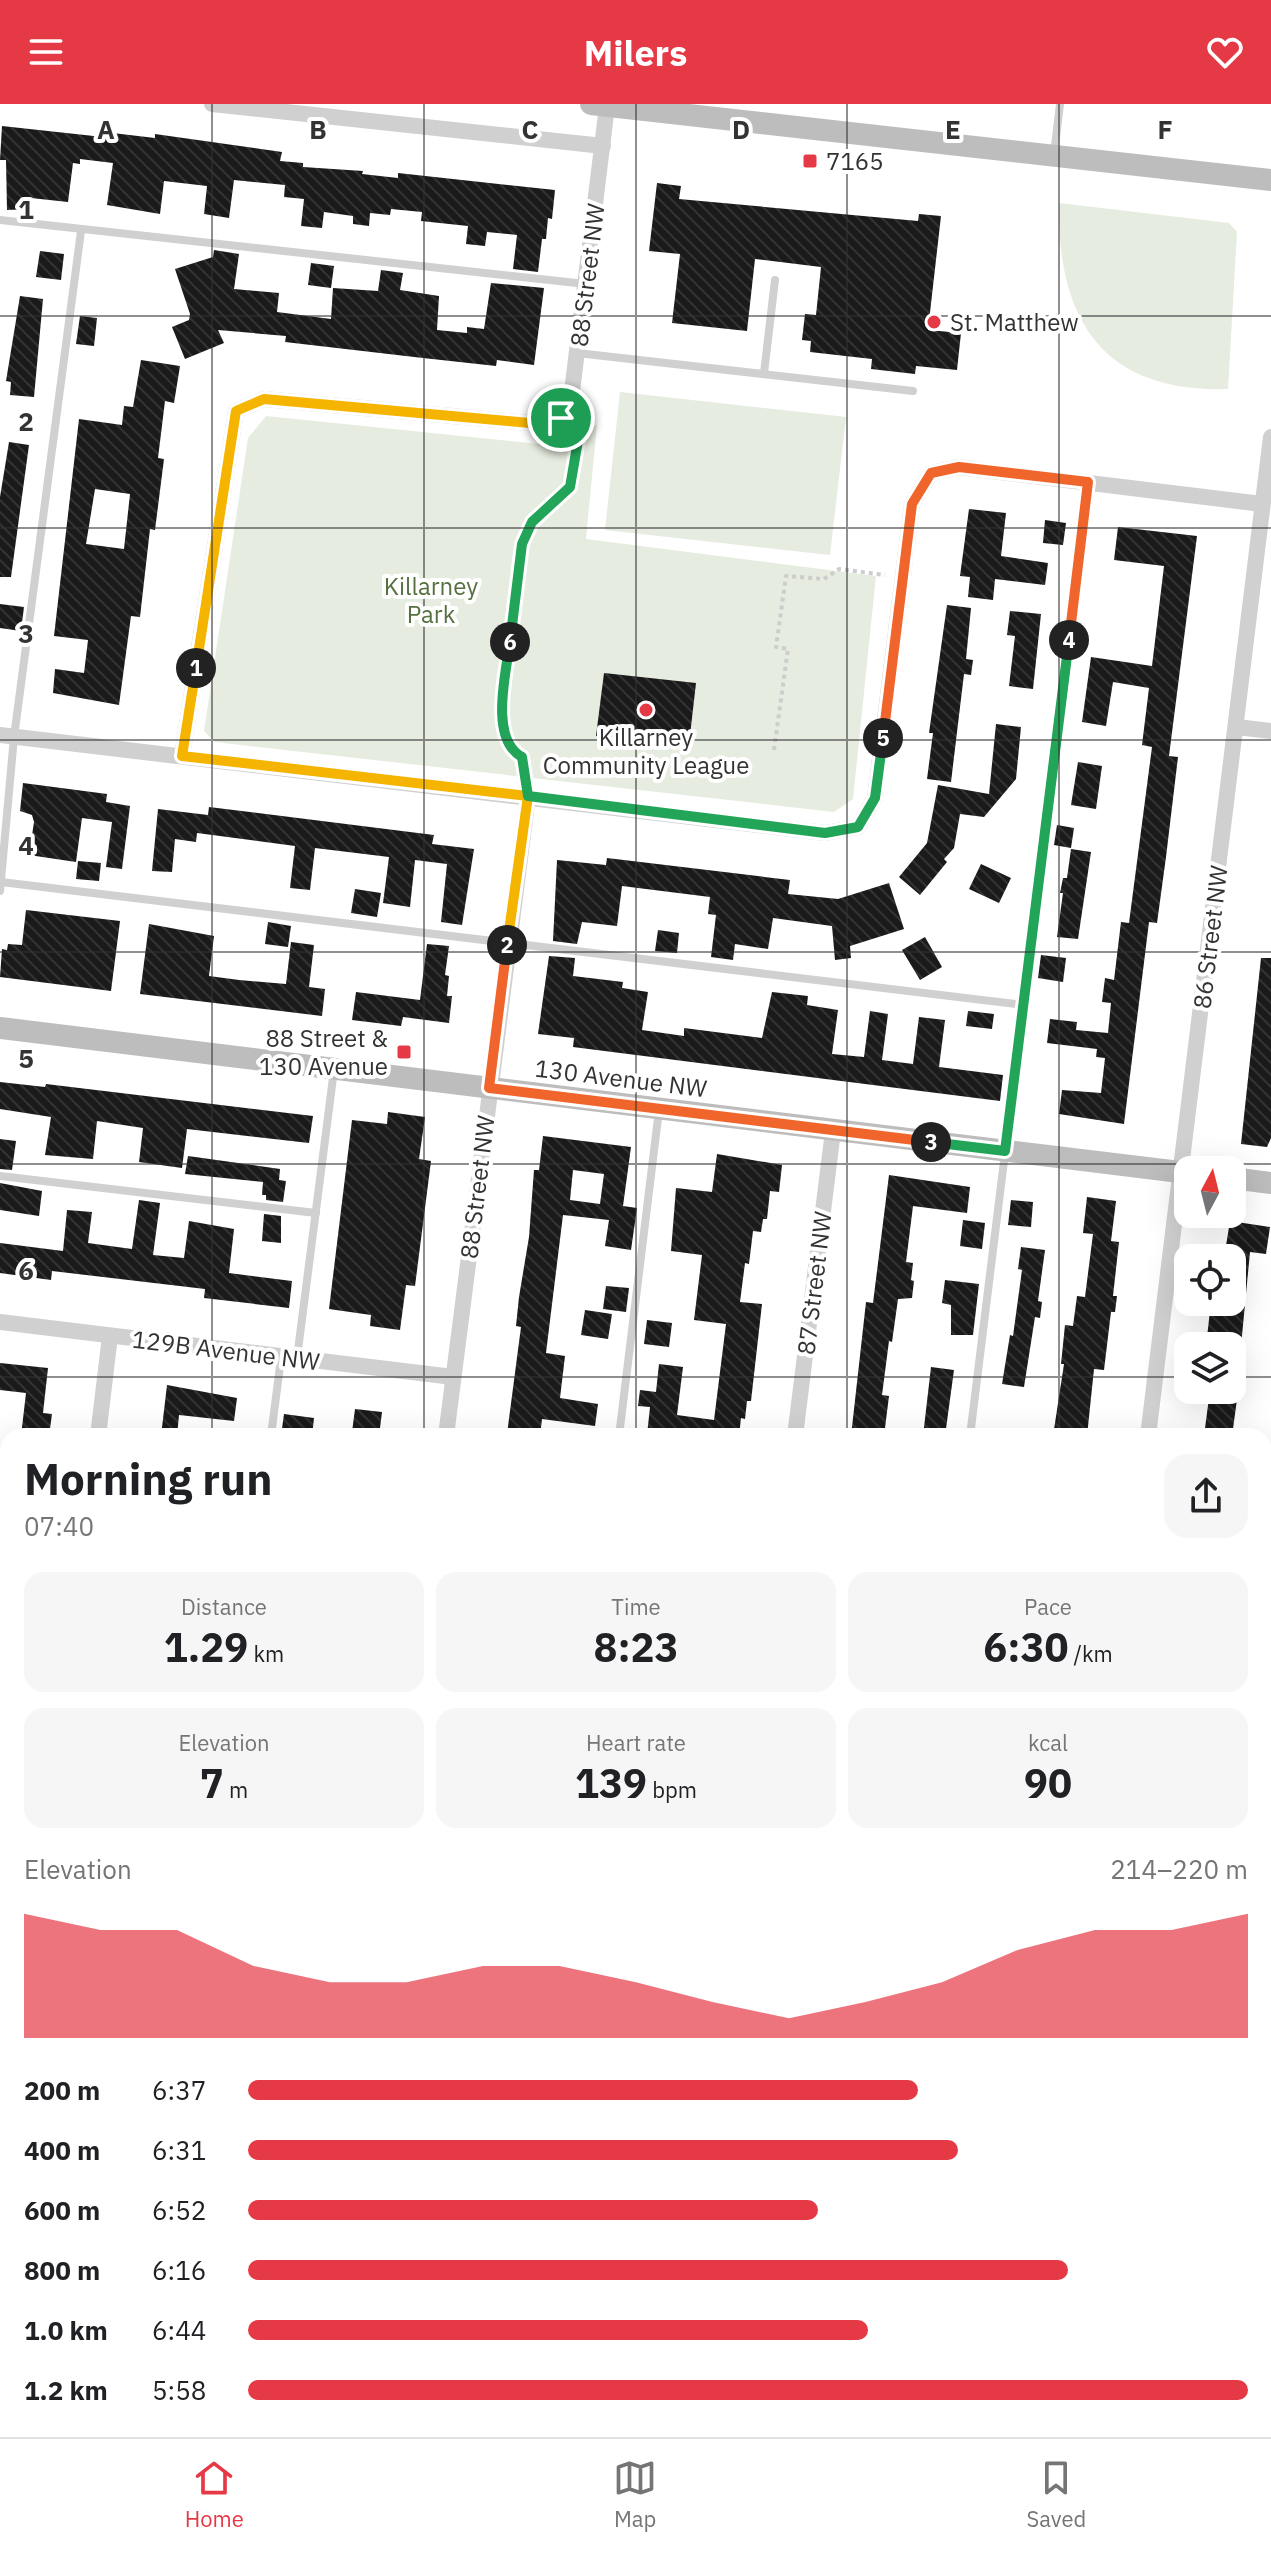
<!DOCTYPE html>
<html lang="en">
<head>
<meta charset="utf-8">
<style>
	body { margin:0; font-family:"IBM Plex Sans",sans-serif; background:#f6f6f6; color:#202124; height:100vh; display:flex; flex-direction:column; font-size:30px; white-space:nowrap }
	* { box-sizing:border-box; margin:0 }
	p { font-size:26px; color:#757577 }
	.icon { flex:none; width:44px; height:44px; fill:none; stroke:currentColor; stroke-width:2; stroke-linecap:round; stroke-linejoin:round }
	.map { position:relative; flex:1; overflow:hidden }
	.side { position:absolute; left:0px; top:1324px; width:1272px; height:1010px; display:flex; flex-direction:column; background:#fff; border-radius:24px 24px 0 0; box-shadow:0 8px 32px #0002 }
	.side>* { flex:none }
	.needle { width:52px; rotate:7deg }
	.tools { position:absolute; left:1174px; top:1052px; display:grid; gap:16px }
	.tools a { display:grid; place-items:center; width:72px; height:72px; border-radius:16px; background:#fff; box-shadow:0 8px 32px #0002; font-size:40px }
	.pin { position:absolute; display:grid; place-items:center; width:68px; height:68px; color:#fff; margin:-34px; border:4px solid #fff; border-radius:50%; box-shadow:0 2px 8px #0007 }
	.km { position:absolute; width:40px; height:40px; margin:-20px; border-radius:50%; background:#222; color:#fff; font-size:22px; line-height:40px; text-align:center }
	.round { display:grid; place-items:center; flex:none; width:84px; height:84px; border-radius:24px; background:#f6f6f6 }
	.headline { display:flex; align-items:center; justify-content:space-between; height:136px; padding:0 24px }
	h1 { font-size:44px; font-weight:700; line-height:60px }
	.stats { display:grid; grid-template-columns:repeat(3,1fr); gap:12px; height:136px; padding:8px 24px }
	.stats div { display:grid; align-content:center; border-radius:20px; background:#f6f6f6; text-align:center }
	.stats b { font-size:40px; font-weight:700 }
	.stats small { font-size:22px; font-weight:400 }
	.stats p { font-size:22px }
	.chart { height:224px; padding:16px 24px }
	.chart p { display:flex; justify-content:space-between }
	.chart svg { width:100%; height:144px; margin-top:8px; fill:#e63946; opacity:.7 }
	ul { padding:0 24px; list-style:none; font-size:26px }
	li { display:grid; grid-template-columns:128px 96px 1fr; align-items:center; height:60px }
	li i { height:20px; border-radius:10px; background:#e63946 }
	header { display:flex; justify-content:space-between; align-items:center; height:104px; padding:0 24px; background:#e63946; color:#fff; font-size:36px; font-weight:700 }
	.tabs { display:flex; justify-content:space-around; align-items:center; height:112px; border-top:2px solid #e0e0e0; background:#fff; font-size:22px; color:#757577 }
	.tabs a { display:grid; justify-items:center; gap:4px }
	.tabs .active { color:#e63946 }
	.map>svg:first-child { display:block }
	.park { fill:#e6ecdf }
	.building { fill:url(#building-back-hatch); fill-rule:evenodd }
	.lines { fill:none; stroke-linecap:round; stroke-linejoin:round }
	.path { stroke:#cdcdcd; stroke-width:4; stroke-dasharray:4 4; stroke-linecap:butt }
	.lane { stroke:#d0d0d0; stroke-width:8 }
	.street { stroke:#d0d0d0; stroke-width:16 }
	.secondary { stroke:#bdbdbd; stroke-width:22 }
	.split-1-casing { stroke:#fff; stroke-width:16 }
	.split-2-casing { stroke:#fff; stroke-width:16 }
	.split-3-casing { stroke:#fff; stroke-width:16 }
	.split-4-casing { stroke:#fff; stroke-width:16 }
	.split-5-casing { stroke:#fff; stroke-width:16 }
	.split-6-casing { stroke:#fff; stroke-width:16 }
	.split-7-casing { stroke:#fff; stroke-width:16 }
	.split-1 { stroke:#f5b400; stroke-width:10 }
	.split-2 { stroke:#f5b400; stroke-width:10 }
	.split-3 { stroke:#f0652b; stroke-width:10 }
	.split-4 { stroke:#22a559; stroke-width:10 }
	.split-5 { stroke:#f0652b; stroke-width:10 }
	.split-6 { stroke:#22a559; stroke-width:10 }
	.split-7 { stroke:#22a559; stroke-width:10 }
	.grid { fill:none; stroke:#333; stroke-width:2; stroke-opacity:0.55 }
	.poi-dot { fill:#e63946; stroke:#fff; stroke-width:3 }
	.labels { text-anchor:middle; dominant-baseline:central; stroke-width:8; stroke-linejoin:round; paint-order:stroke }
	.poi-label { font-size:24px; fill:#333; stroke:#fff; text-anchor:start }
	.street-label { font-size:24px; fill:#333; stroke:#fff }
	.park-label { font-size:24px; fill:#56703f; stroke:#fff }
	.grid-label { font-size:26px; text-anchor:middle; font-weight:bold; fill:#333; stroke:#fff; stroke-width:8; stroke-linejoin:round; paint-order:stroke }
</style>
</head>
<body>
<header><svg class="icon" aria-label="menu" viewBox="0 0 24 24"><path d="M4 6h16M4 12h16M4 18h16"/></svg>Milers<svg class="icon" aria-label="heart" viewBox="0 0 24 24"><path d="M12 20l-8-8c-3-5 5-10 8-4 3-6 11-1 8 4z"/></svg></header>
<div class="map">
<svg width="1271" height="2333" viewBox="0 0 1271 2333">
	<defs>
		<pattern id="building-back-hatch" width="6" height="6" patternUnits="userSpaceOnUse" patternTransform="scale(2)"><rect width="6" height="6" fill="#1a1a1a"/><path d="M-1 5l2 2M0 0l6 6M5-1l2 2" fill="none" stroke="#333"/></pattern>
	</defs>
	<rect width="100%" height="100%" fill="#fff"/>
	<g class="park">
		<path d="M1059 99 1229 119 1237 128 1228 285C1102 289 1057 215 1059 99Z"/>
		<polygon points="620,288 846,313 830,451 605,426"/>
		<polygon points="266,312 569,343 597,320 586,435 876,472 853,695 834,708 215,638 204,627 248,334"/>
	</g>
	<g class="building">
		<polygon points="2,22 103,33 104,28 155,34 155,30 282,48 280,57 303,59 303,63 363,67 362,70 398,74 398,69 555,86 552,115 548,114 546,135 542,135 538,168 513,165 517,131 487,128 485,142 466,140 468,122 421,117 422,108 391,105 390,111 370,109 369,122 353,120 353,112 324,108 322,124 301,122 304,95 284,93 285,81 234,76 229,114 204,110 207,82 164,77 160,110 107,101 113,59 80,55 80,60 73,59 68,98 31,94 31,105 7,106 6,56 0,56"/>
		<polygon points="657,79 681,82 679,95 918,117 919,110 941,112 928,226 961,229 957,266 916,262 915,270 871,265 872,255 810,248 811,237 802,236 805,210 816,211 821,163 755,155 747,227 672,219 680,150 649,147"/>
		<polygon points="214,146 239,150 234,185 279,189 277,208 331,215 333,184 378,187 381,166 403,169 400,186 439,192 437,226 467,229 467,223 484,225 491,179 544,184 534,261 497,256 496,262 423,254 285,238 286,232 218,226 224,239 185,255 172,223 189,216 190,210 175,165 213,153"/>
		<polygon points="40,147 64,150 61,176 36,173"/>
		<polygon points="311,159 334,162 331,184 308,181"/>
		<polygon points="20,192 43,195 34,293 10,291 11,278 6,277"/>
		<polygon points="80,212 97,214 94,242 76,240"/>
		<path d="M141 256 180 262 174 299 165 297 158 354 164 355 155 426 150 425 140 513 131 512 119 601 53 589 55 565 84 569 88 536 54 532 79 315 122 321 124 302 133 303ZM95 385 130 390 124 445 86 440Z"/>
		<polygon points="9,338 29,341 11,473 0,473 0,393"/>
		<polygon points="969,405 1006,409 1001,452 1048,459 1045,481 995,475 993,496 968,493 970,473 960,472"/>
		<polygon points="1045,416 1066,419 1063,441 1043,439"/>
		<polygon points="1118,423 1197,432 1169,652 1178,653 1166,753 1157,819 1149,818 1124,1020 1059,1010 1062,986 1101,989 1105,954 1096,953 1097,945 1047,939 1050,915 1077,918 1076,926 1108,929 1111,899 1102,898 1105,874 1114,876 1121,818 1129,819 1152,643 1142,641 1149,584 1113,578 1106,622 1082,618 1091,553 1152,562 1164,462 1114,456"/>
		<polygon points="0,500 24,503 21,527 0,524"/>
		<polygon points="947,501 971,504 966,555 973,556 971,571 964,570 951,678 927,675 933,629 929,629"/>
		<polygon points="1010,507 1041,510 1033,585 1009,582 1015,532 1007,531"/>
		<polygon points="604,569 696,579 689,640 596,632"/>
		<polygon points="996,620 1021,623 1016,675 984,713 960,710 954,744 944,755 947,758 920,791 899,773 927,739 938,681 989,690"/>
		<polygon points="1078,658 1102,662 1096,705 1071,701"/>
		<polygon points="23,679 107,690 106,698 130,702 122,765 106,763 112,718 82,714 76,758 29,751 34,718 32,711 20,707"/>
		<polygon points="209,703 434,731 432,740 474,745 462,821 441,818 447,760 415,756 410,803 383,799 389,753 315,744 310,786 290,784 295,742 197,729 196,738 175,735 172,768 152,767 158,705 208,711"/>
		<polygon points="1057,721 1074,724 1071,744 1054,741"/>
		<polygon points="1071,745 1091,748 1078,835 1057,833 1063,789 1060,789 1063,774 1067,774"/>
		<polygon points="607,754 790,776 788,790 838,795 889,779 904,825 850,842 851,854 835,856 832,822 773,814 768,845 735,840 733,856 711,853 716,811 708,810 710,793 622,782 617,822 582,818 577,840 553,837 557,756 606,761"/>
		<polygon points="78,757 101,759 99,777 76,775"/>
		<polygon points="981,760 1011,774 999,799 969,785"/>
		<polygon points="355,785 381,789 377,813 351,809"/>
		<polygon points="26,806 120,817 111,887 0,873 2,845 7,846 8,840 22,841"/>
		<polygon points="268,818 291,822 288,843 265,840"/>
		<polygon points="149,820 214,832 209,872 239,876 286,880 291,838 314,841 309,883 325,885 322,912 140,890"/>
		<polygon points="658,826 679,829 677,849 655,847"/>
		<polygon points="925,833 942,863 920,876 902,846"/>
		<polygon points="427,840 449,842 445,871 449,872 447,892 452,892 449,919 403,913 401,922 352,916 356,888 420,896"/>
		<polygon points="1041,851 1066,854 1063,878 1038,874"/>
		<polygon points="549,852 575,854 573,872 623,878 622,884 648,888 642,926 684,932 684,924 762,934 772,888 808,892 807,901 838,906 832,950 864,953 870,907 888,910 882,956 913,960 919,913 945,916 939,963 1003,971 1000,997 573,943 574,934 538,930"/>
		<polygon points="1261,854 1271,854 1271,1034 1267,1043 1241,1040"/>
		<polygon points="968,907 994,910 992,925 966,922"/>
		<polygon points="0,978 45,983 46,980 313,1012 309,1039 187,1025 182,1064 139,1058 143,1024 97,1017 93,1055 45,1051 51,1013 0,1005"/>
		<polygon points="388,1008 425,1013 419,1055 431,1057 415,1182 406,1181 400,1226 370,1222 371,1211 329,1205 352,1016 387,1020"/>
		<path d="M543 1032 631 1043 623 1102 637 1104 631 1146 605 1142 609 1116 563 1111 546 1249 565 1252 560 1294 598 1300 595 1322 542 1315 540 1332H523L507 1330 521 1223 516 1222 519 1193 529 1133 534 1066H539ZM573 1066 604 1070 600 1100 570 1096Z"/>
		<polygon points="0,1035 16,1037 12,1066 0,1065"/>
		<polygon points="717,1050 782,1061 779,1088 770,1087 767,1115 763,1115 761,1128 753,1127 749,1160 745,1159 740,1198 762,1200 751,1297 747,1297 745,1315 741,1314 739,1332 647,1331 650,1303 638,1302 640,1286 656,1288 659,1260 683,1263 677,1311 714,1316 726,1220 694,1216 702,1151 671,1147 676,1084 712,1088"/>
		<polygon points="188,1052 280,1065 279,1076 286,1077 283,1098 266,1096 266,1091 262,1091 263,1078 185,1070"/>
		<polygon points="889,1071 970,1083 967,1109 913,1102 906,1158 913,1159 911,1176 914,1177 912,1194 898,1195 892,1238 889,1237 882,1291 889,1292 884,1332 851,1332 866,1198 873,1199"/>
		<polygon points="0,1079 42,1087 39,1112 0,1106"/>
		<polygon points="1087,1093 1116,1097 1111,1137 1119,1138 1113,1192 1117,1192 1115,1208 1111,1208 1104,1266 1094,1265 1087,1332 1053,1332 1064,1260 1061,1260 1065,1221 1073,1222 1077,1192 1085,1193 1093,1130 1083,1129"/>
		<polygon points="139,1096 160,1099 153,1151 184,1154 189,1117 234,1125 229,1169 292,1177 289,1204 204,1194 205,1185 52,1167 51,1176 0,1169 0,1139 63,1147 67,1106 92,1108 88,1139 132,1145"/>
		<polygon points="1011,1096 1033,1098 1031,1123 1008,1121"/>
		<polygon points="264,1110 281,1112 281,1139 262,1137"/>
		<polygon points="963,1116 985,1119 982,1145 960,1142"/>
		<polygon points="1230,1117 1270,1123 1266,1150 1250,1148 1241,1242 1206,1242 1211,1198 1232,1198 1232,1154 1224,1154"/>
		<polygon points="1021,1143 1045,1146 1038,1197 1042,1198 1040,1214 1035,1213 1024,1283 1002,1280 1010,1231 1013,1232 1022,1166 1018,1165"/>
		<polygon points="945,1176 979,1180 973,1231 951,1231 951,1201 942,1199"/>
		<polygon points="606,1182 629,1184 626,1208 603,1205"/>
		<polygon points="585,1206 612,1210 608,1235 581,1231"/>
		<polygon points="647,1216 672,1219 669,1243 644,1240"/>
		<polygon points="0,1259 48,1264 43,1309 52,1310 49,1332 21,1332 26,1289 0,1286"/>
		<polygon points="931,1263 954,1266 945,1332 923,1332"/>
		<polygon points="167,1281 237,1294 234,1317 179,1311 177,1332 161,1332"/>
		<polygon points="1210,1286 1238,1288 1232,1332 1204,1332"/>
		<polygon points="355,1305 382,1308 379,1332 352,1328"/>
		<polygon points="284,1310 314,1314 312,1332 281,1332"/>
	</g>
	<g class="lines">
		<g class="path">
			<polyline points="774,646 788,545 776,543 786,472 824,475 839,465 885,471"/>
			<polyline points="524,678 522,653 514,648 501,615 522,440 532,418 570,383 580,325 575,322"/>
		</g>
		<g class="lane">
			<polyline points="1054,50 1060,0"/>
			<polyline points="0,116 586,180"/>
			<polyline points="577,249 913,287"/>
			<polyline points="764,269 775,176"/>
			<polyline points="1,778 1025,901"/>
			<polyline points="0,787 14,633 81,127"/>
			<polyline points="0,1072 316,1109"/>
			<polyline points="297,1254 334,966"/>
			<polyline points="271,1332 281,1254"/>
			<polyline points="619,1332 659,1006"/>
			<polyline points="970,1332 1088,378"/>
			<polyline points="1264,1819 1271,1762"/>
			<polyline points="497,2333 498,2326"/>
			<polyline points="849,2333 849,2326"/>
			<polyline points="1203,2333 1204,2326"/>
		</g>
		<g class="street">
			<polyline points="212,0 603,42"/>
			<polyline points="1237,623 1271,627"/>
			<polyline points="0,631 825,729 858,723 875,694 912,400 931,369 959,363 1262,400"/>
			<polyline points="182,652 236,307 264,295 540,320 561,314 570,304 607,2"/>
			<polyline points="0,1218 453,1273"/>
			<polyline points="98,1332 110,1232"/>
			<polyline points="446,1332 528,692"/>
			<polyline points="795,1332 833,1027"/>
			<polyline points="1148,1332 1271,333"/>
			<polyline points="0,1949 8,1950"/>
			<polyline points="1264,2103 1271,2104"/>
			<polyline points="0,2128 8,2067"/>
			<polyline points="0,2317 8,2318"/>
			<polyline points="82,2326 144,2333"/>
			<polyline points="324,2333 325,2326"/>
			<polyline points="673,2333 674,2326"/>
			<polyline points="1025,2333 1026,2326"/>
		</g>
		<g class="secondary">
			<polyline points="591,0 1271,76"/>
			<polyline points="0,924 1188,1069"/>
			<polyline points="1232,1074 1271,1079"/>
		</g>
	</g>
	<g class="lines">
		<g class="split-1-casing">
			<polyline id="split-1" points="196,564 236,307 264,295 540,320 561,314"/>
		</g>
		<g class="split-2-casing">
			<polyline id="split-2" points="196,564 182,652 528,692 507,841"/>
		</g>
		<g class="split-3-casing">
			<polyline id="split-3" points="507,841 489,984 931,1038"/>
		</g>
		<g class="split-4-casing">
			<polyline id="split-4" points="931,1038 1005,1047 1069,536"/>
		</g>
		<g class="split-5-casing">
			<polyline id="split-5" points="883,634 912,400 931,369 959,363 1088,378 1069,536"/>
		</g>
		<g class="split-6-casing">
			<path id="split-6" d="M510 538C506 569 489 635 522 653L528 692 825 729 858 723 875 694 883 634"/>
		</g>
		<g class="split-7-casing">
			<polyline id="split-7" points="510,538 522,440 532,418 570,383 580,325 561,314"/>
		</g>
		<use href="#split-1" class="split-1"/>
		<use href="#split-2" class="split-2"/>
		<use href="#split-3" class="split-3"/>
		<use href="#split-4" class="split-4"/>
		<use href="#split-5" class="split-5"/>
		<use href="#split-6" class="split-6"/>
		<use href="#split-7" class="split-7"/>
	</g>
	<path class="grid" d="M212 0V1332M424 0V1332M636 0V1332M847 0V1332M1059 0V1332M0 212H1271M0 424H1271M0 636H1271M0 848H1271M0 1060H1271M0 1273H1188M1232 1273H1271M0 1485H8M1264 1485H1271M0 1697H8M1264 1697H1271M0 1909H8M1264 1909H1271M0 2121H8M1264 2121H1271M212 2326V2333M424 2326V2333M636 2326V2333M847 2326V2333M1059 2326V2333"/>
	<g class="poi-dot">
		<rect x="802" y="49" width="16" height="16" rx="4"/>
		<circle cx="934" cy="218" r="8"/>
		<circle cx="646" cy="606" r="8"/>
		<rect x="396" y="940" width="16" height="16" rx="4"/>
	</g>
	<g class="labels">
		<g class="poi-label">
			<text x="826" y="57">7165</text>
			<text x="950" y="218">St. Matthew</text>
			<text x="646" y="633" text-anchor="middle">Killarney<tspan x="646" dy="28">Community League</tspan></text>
			<text x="388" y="934" text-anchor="end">88 Street &amp;<tspan x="388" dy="28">130 Avenue</tspan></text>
		</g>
		<g class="street-label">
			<text transform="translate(587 171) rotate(-83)">88 Street NW</text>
			<text transform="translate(1210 833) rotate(-83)">86 Street NW</text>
			<text transform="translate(621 974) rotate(7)">130 Avenue NW</text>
			<text transform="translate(477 1083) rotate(-83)">88 Street NW</text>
			<text transform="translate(814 1179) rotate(-83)">87 Street NW</text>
			<text transform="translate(226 1246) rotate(7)">129B Avenue NW</text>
		</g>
		<g class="park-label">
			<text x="431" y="482">Killarney<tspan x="431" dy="28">Park</tspan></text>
		</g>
	</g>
	<g class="grid-label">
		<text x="106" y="35">A</text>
		<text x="318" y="35">B</text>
		<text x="530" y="35">C</text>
		<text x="741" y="35">D</text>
		<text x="953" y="35">E</text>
		<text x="1165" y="35">F</text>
		<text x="26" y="115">1</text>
		<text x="26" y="327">2</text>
		<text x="26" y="539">3</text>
		<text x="26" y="751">4</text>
		<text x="26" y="964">5</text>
		<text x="26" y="1176">6</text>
	</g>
</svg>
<div class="tools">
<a><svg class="needle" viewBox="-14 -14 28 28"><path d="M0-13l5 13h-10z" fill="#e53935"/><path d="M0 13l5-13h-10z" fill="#757577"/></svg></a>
<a><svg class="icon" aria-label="locate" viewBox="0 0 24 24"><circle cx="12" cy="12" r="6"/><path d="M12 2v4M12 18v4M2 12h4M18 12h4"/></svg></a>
<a><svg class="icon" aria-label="layers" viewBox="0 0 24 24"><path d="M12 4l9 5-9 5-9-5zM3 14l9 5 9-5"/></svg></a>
</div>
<div class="pin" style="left:561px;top:314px;background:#1e9e55"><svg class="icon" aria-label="arrive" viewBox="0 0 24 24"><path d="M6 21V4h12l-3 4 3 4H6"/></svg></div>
<b class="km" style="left:196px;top:564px">1</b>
<b class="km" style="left:507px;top:841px">2</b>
<b class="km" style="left:931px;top:1038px">3</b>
<b class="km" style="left:1069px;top:536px">4</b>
<b class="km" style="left:883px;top:634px">5</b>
<b class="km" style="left:510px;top:538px">6</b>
<section class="side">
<div class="headline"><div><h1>Morning run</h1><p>07:40</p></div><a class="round"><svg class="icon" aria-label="share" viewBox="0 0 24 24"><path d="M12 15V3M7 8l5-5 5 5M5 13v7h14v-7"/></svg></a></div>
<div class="stats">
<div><p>Distance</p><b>1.29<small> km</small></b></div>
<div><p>Time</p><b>8:23</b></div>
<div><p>Pace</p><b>6:30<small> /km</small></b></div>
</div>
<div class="stats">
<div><p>Elevation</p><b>7<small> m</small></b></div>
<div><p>Heart rate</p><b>139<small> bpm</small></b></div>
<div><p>kcal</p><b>90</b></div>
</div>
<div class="chart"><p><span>Elevation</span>214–220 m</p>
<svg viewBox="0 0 160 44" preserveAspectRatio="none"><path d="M0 44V6L10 11L20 11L30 22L40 27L50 27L60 22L70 22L80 27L90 33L100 38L110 33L120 27L130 17L140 11L150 11L160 6V44z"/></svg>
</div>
<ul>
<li><b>200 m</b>6:37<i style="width:67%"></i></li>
<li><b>400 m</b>6:31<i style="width:71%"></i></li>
<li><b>600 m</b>6:52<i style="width:57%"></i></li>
<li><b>800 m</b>6:16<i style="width:82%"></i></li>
<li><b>1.0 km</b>6:44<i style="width:62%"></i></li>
<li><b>1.2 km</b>5:58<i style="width:100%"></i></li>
</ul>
</section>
</div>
<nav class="tabs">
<a class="active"><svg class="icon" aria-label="home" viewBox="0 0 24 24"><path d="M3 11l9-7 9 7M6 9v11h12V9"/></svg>Home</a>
<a><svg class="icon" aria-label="map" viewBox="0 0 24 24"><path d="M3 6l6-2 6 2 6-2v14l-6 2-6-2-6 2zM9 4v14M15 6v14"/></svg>Map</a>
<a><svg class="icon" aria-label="saved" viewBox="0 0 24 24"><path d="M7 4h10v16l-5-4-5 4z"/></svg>Saved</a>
</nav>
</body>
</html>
